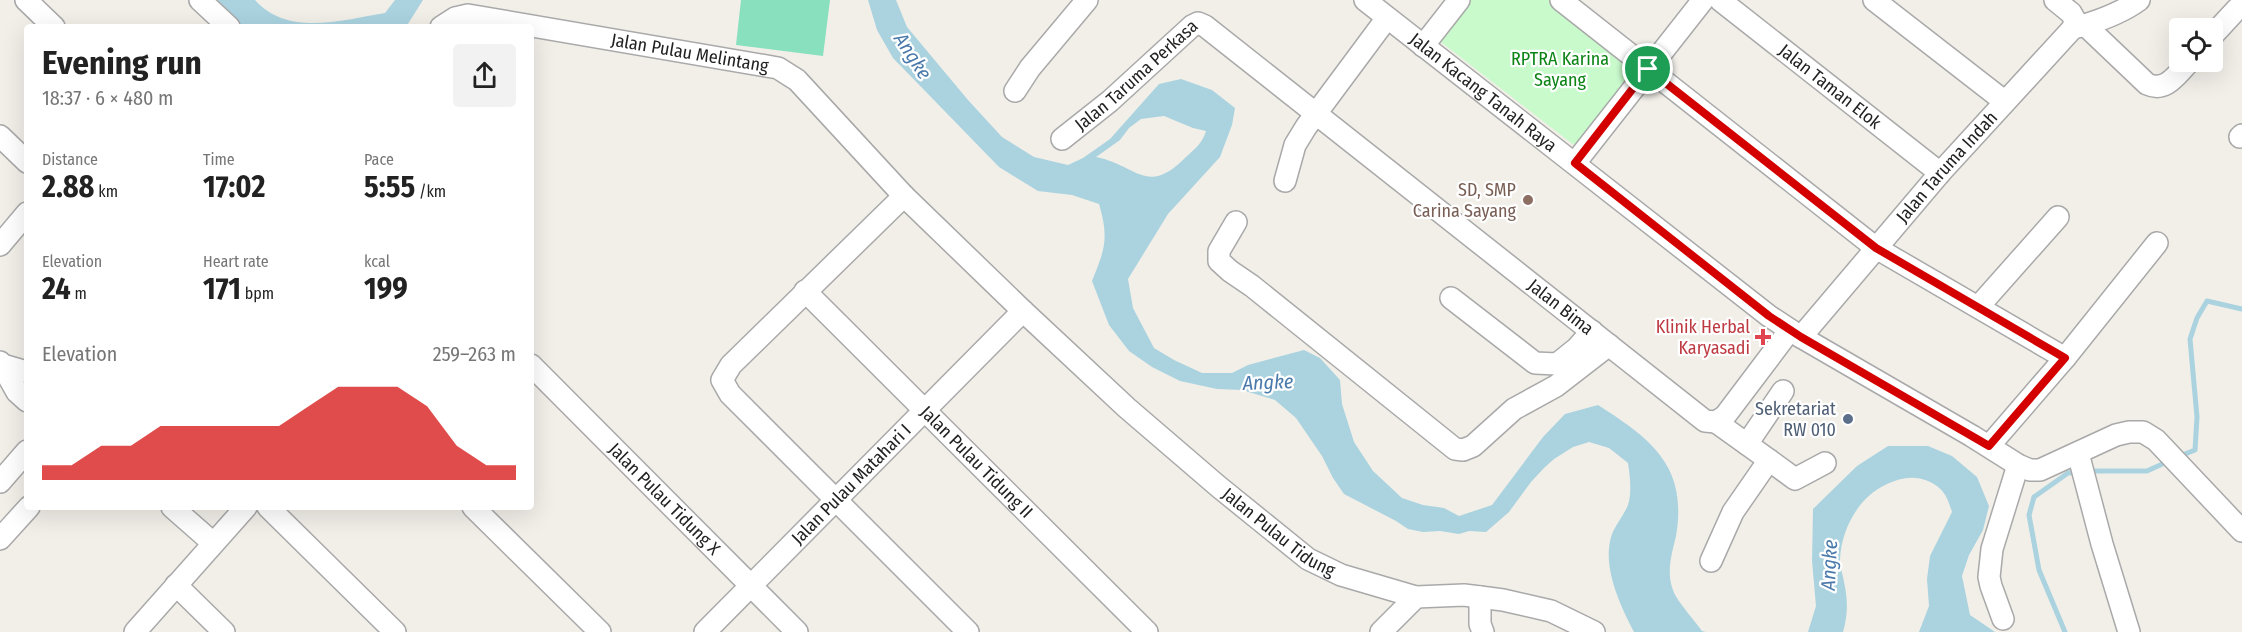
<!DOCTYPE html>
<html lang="en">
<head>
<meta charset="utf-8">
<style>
	body { margin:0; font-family:"Fira Sans Condensed",sans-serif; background:#f2f2f2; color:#222; height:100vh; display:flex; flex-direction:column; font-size:22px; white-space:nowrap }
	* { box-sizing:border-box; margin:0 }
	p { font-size:20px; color:#767676 }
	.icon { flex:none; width:33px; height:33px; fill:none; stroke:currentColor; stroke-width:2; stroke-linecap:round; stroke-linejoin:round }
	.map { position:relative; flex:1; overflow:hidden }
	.panel { position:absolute; left:24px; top:24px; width:510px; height:486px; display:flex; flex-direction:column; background:#fff; border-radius:6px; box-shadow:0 6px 24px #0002 }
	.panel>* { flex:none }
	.controls { position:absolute; left:2169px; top:18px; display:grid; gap:12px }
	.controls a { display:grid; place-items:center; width:54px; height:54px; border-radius:6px; background:#fff; box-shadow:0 6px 24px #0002; font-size:30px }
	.pin { position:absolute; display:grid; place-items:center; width:51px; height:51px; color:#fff; margin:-26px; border:3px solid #fff; border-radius:50%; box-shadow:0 2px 6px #0007 }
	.round { display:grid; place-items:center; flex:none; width:63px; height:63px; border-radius:6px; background:#f2f2f2 }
	.head { display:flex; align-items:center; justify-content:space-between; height:102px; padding:0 18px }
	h1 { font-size:33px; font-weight:700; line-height:45px }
	.figures { display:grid; grid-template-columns:repeat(3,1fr); gap:9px; height:102px; padding:6px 18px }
	.figures div { display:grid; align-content:center }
	.figures b { font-size:30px; font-weight:700 }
	.figures small { font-size:16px; font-weight:400 }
	.figures p { font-size:16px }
	.chart { height:168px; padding:12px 18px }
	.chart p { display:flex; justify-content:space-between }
	.chart svg { width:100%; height:108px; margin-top:6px; fill:#d40000; opacity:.7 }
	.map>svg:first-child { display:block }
	.park { fill:#c8facc }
	.pitch { fill:#88e0be }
	.water { fill:#aad3df; fill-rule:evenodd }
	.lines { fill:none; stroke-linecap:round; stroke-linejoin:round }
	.stream { stroke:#aad3df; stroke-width:5 }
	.minor-casing { stroke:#a9a9a9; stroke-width:24 }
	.minor { stroke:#fff; stroke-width:21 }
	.route-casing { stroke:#fff; stroke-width:12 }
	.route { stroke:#d40000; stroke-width:8 }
	.education-dot { fill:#8d6e63; stroke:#fff; stroke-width:2 }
	.health-dot { fill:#e0444e; stroke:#fff; stroke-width:2 }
	.service-dot { fill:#5c6f8a; stroke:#fff; stroke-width:2 }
	.labels { text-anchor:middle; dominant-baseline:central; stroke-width:4.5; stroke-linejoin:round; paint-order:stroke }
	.street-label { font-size:18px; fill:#222; stroke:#fff }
	.park-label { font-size:18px; fill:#0c8416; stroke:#fff }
	.education-label { font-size:18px; fill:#785e54; stroke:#fff; text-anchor:end }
	.health-label { font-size:18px; fill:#be3a42; stroke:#fff; text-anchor:end }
	.service-label { font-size:18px; fill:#4e5e75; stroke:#fff; text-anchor:end }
	.water-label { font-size:20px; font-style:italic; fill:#4a7aab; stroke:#fff }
</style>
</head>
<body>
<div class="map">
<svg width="2242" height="632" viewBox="0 0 2242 632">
	<rect width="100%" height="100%" fill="#f2efe9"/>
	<polygon class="park" points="1467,0 1553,0 1641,68 1579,149 1437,39"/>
	<polygon class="pitch" points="741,0 830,0 823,56 736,45"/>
	<g class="water">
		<path d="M218 0H255C288 37 342 20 385 13L395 0H423L406 27H243L220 5Z"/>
		<path d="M868 0H896L907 27 968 100 1002 137 1034 157 1068 165 1083 158 1110 139 1159 84 1181 79 1212 90 1235 108 1232 125 1220 157 1168 214 1128 279 1133 308 1154 348 1174 360 1202 373H1232L1248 365 1304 350 1320 358 1340 380 1342 404 1354 442 1373 471 1402 498 1423 505 1444 508 1459 516 1492 505 1543 437 1565 414 1598 405C1651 439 1688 466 1676 536 1672 553 1666 572 1673 590 1676 600 1695 621 1702 631L1706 632H1634C1620 605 1601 565 1612 534 1616 524 1624 515 1628 505 1632 492 1630 477 1628 463L1609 448 1589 442 1573 447 1554 459 1544 468 1531 482 1509 512 1486 532 1469 531 1459 534 1440 531 1423 532 1408 529 1396 521 1344 494 1333 478 1322 456 1296 418 1275 400 1242 390 1217 389 1180 381 1152 367 1129 351 1109 325 1092 281C1105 249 1109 238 1099 204L1072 195 1038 191 999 167 893 58 877 30ZM1164 116 1193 128 1206 131C1203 142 1195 149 1186 157 1147 197 1137 165 1096 157L1120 140 1129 128 1141 119Z"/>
		<path d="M1888 446H1928L1952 456 1977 477 1989 506 1983 530 1969 555 1962 576 1970 615 1995 632H1919L1929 606 1927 579 1930 556 1952 512C1947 495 1942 486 1925 480 1912 475 1897 479 1885 485 1858 498 1841 530 1840 560 1840 567 1843 575 1844 582 1848 600 1848 615 1843 632H1808L1816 606 1812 561 1813 509 1857 466Z"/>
	</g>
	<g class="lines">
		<g class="stream">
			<polyline points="2180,456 2195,450 2197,417 2190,339 2197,318 2207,301 2242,309"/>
			<polyline points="2087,471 2147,471 2169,461"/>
			<polyline points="2065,632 2039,570 2029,515 2034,497 2068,473 2078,472"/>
		</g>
		<g class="minor-casing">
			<g id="minor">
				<polyline points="26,0 54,27"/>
				<polyline points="200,0 229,27"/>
				<path id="s1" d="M1365 0 1769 316 1801 337 1972 436 2018 465 2030 470H2040L2116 435 2129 432H2143L2156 440 2242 531"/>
				<polyline points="1561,0 1876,248 2065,358"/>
				<path id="s2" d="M1720 0 1940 173"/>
				<polyline points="1874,0 2004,101"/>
				<path d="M2085 25C2104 19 2123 12 2139 0"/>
				<path id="s3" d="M441 27 455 18 468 15 778 68 797 80 904 196 1023 311 1127 408 1219 487 1308 559 1341 575 1416 597 1464 595 1480 597 1503 600 1551 611 1594 632"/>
				<path d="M2073 28 2085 25 2147 84C2166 93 2177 74 2189 62"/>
				<polyline points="2212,36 2237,9"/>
				<polyline points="1423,46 1459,0"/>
				<polyline points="1015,91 1030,68 1087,0"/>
				<polyline points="0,136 27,162"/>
				<polyline points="2240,137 2242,135"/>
				<path id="s4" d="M1062 139 1110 101 1192 26 1198 23 1205 26 1705 421 1716 422 1725 416 1790 330"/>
				<polyline points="1575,163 1703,0"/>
				<polyline points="1285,181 1295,145 1306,127 1387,18"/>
				<polyline points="904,196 731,365 722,380 730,394 968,632"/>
				<polyline points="1236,222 1219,251 1219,261 1230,271 1252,286 1455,449 1463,450 1473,446 1514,409 1556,386 1609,345"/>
				<polyline points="0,245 27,213"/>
				<path id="s5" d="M805 291 1147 632"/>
				<polyline points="1451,298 1535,363 1557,364 1577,348 1592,331"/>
				<polyline points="1979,306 2058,217"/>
				<path id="s6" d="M1801 337 1940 173 2073 28 2075 20 2071 13 2055 0"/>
				<polyline points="0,362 17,392 27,401"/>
				<polyline points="3,365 27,372"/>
				<path id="s7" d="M531 365 797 632"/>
				<polyline points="1747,444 1783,391"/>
				<polyline points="1989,446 2065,358 2157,243"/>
				<polyline points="2078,453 2102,544 2129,632"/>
				<polyline points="1769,460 1795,479 1825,463"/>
				<polyline points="0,482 27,451"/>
				<polyline points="172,507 213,543"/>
				<polyline points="268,507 395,632"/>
				<polyline points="473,507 600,632"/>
				<polyline points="0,539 29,507"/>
				<polyline points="1711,561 1733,512 1769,460 1716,422"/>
				<polyline points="176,585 224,632"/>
				<polyline points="1480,597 1480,624 1483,632"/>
				<polyline points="2003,619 1991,586 1989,577 1992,549 2018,465"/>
				<polyline points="135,632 246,507"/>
				<path id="s8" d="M705 632 1023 311"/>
				<polyline points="1381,632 1416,597"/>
			</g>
		</g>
		<use href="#minor" class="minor"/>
	</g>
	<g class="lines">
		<g class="route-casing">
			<polygon id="route" points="1648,69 1876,248 2065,358 1989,446 1801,337 1769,316 1575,163"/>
		</g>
		<use href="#route" class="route"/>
	</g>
	<circle class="education-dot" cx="1528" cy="200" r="6"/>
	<path class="health-dot" d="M1760 328h6v6h6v6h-6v6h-6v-6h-6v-6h6z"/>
	<circle class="service-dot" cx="1848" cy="419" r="6"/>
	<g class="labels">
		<g class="street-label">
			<text stroke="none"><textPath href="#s3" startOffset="255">Jalan Pulau Melintang</textPath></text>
			<text stroke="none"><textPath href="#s4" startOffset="98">Jalan Taruma Perkasa</textPath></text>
			<text stroke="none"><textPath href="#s2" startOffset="140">Jalan Taman Elok</textPath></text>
			<text stroke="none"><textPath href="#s1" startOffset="150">Jalan Kacang Tanah Raya</textPath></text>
			<text stroke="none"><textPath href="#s6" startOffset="224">Jalan Taruma Indah</textPath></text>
			<text stroke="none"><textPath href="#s4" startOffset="640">Jalan Bima</textPath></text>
			<text stroke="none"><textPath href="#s5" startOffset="242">Jalan Pulau Tidung II</textPath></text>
			<text stroke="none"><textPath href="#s8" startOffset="208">Jalan Pulau Matahari I</textPath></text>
			<text stroke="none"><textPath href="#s7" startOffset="189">Jalan Pulau Tidung X</textPath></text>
			<text stroke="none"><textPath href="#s3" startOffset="1029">Jalan Pulau Tidung</textPath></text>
		</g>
		<g class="park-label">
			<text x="1560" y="59">RPTRA Karina<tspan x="1560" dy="21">Sayang</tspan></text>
		</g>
		<g class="education-label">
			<text x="1516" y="190">SD, SMP<tspan x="1516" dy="21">Carina Sayang</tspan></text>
		</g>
		<g class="health-label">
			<text x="1750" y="327">Klinik Herbal<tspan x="1750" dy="21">Karyasadi</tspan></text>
		</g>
		<g class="service-label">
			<text x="1836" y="409">Sekretariat<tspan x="1836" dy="21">RW 010</tspan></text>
		</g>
		<g class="water-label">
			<text transform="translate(913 56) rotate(57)">Angke</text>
			<text transform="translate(1268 382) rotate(-2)">Angke</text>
			<text transform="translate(1829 565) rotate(-87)">Angke</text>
		</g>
	</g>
</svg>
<div class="controls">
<a><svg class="icon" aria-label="locate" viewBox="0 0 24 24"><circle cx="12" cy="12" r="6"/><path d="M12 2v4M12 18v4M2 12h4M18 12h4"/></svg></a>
</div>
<div class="pin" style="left:1648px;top:69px;background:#1e9e55"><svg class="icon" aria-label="arrive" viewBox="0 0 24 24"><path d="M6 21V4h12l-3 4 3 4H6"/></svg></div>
<section class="panel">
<div class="head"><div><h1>Evening run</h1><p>18:37 · 6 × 480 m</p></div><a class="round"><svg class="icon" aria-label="share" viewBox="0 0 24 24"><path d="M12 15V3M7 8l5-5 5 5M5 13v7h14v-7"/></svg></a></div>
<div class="figures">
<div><p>Distance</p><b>2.88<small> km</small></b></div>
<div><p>Time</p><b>17:02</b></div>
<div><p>Pace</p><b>5:55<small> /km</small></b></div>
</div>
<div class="figures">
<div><p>Elevation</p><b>24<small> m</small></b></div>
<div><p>Heart rate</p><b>171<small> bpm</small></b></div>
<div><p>kcal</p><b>199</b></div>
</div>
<div class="chart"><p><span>Elevation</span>259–263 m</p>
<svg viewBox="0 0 160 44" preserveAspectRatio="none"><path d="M0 44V38L10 38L20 30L30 30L40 22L50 22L60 22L70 22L80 22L90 14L100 6L110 6L120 6L130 14L140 30L150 38L160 38V44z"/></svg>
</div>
</section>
</div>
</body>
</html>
